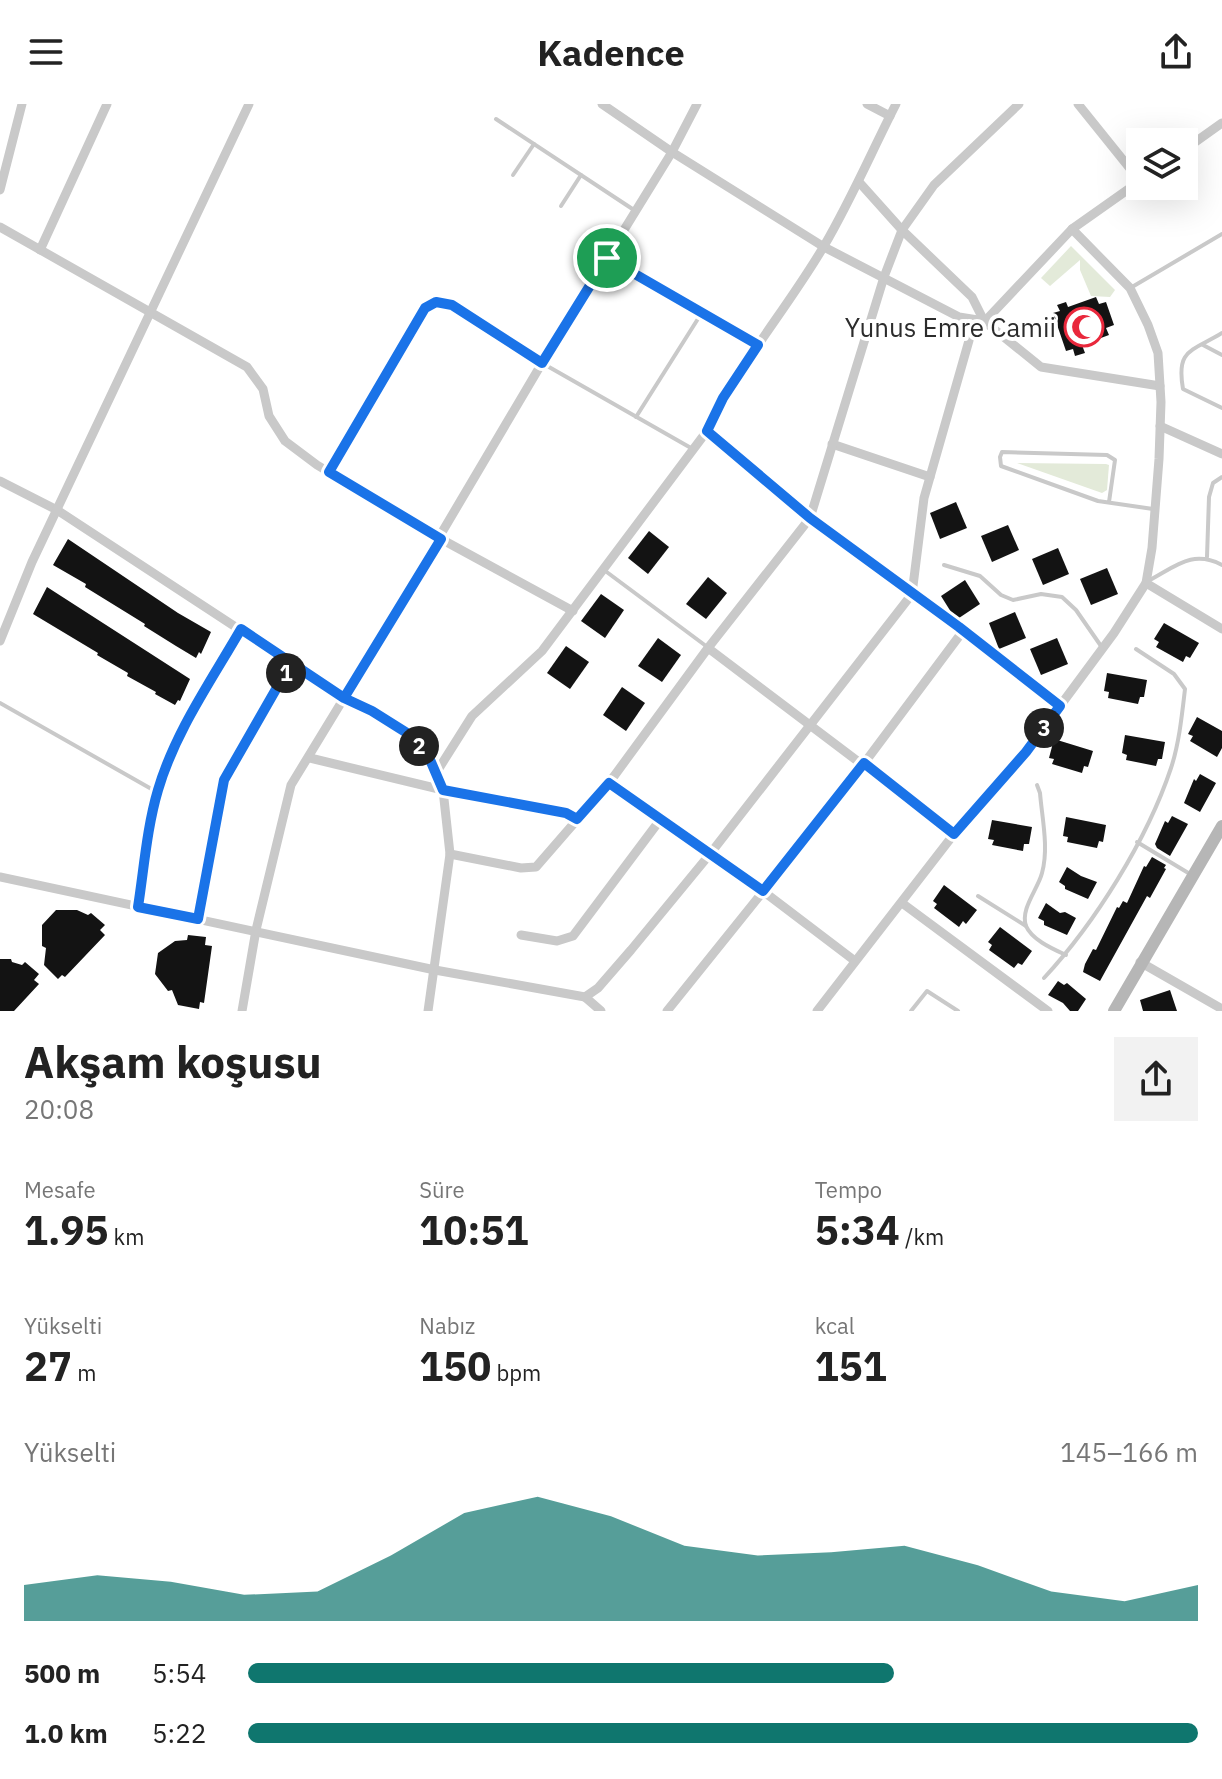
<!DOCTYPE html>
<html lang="tr">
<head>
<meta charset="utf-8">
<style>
	body { margin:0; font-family:"IBM Plex Sans",sans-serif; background:#f2f2f2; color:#222; height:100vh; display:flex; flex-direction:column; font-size:30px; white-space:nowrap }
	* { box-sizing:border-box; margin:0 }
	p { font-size:26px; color:#767676 }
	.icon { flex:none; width:44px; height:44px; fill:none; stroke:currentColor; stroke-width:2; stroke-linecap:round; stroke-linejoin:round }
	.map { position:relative; height:907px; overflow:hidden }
	.panel { display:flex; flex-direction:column; background:#fff; flex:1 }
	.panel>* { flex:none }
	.buttons { position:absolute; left:1126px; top:24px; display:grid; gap:16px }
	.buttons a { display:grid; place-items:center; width:72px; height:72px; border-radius:0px; background:#fff; box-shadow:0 8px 32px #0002; font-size:40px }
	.pin { position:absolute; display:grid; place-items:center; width:68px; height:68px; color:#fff; margin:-34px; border:4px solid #fff; border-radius:50%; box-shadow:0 2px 8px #0007 }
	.km { position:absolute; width:40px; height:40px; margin:-20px; border-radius:50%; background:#222; color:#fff; font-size:22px; line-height:40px; text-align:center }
	.round { display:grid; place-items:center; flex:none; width:84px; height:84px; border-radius:0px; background:#f2f2f2 }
	.headline { display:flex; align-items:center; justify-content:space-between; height:136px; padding:0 24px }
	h1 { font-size:44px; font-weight:700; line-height:60px }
	.stats { display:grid; grid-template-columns:repeat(3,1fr); gap:12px; height:136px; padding:8px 24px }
	.stats div { display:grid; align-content:center }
	.stats b { font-size:40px; font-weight:700 }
	.stats small { font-size:22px; font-weight:400 }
	.stats p { font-size:22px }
	.chart { height:224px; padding:16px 24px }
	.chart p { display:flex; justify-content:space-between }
	.chart svg { width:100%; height:144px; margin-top:8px; fill:#0f766e; opacity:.7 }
	ul { padding:0 24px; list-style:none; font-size:26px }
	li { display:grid; grid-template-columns:128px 96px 1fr; align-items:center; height:60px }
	li i { height:20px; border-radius:10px; background:#0f766e }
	header { display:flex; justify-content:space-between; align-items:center; height:104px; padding:0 24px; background:#fff; font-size:36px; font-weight:700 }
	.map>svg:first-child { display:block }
	.green { fill:#e3ead9 }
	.building { fill:#131313 }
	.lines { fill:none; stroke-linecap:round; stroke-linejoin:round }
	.lane { stroke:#c9c9c9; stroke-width:4 }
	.street { stroke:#c9c9c9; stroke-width:9 }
	.secondary { stroke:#b6b6b6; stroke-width:12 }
	.route-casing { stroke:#fff; stroke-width:16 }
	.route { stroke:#1a73e8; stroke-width:10 }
	.labels { text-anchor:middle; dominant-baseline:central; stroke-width:8; stroke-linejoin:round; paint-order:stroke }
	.poi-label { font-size:26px; fill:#2c2c2c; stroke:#fff; text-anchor:end }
</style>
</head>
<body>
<header><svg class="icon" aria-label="menu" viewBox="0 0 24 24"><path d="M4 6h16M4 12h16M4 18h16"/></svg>Kadence<svg class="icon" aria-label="share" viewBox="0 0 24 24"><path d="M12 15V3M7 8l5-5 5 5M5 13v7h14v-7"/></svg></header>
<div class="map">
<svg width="1222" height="907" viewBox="0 0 1222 907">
	<rect width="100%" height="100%" fill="#fff"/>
	<g class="green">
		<polygon points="1071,142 1115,186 1110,193 1091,192 1080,166 1080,156 1050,182 1041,174"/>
		<polygon points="1017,359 1106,360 1109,361 1107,386 1102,389"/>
	</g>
	<g class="building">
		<polygon points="1096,193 1099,200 1106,198 1114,221 1106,224 1109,231 1082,241 1085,249 1075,252 1073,245 1066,247 1053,209 1060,207 1057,201 1066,198 1068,203"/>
		<polygon points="956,398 967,424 940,435 930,409"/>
		<polygon points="1008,421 1019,446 992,458 981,432"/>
		<polygon points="649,427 669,443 648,470 628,454"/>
		<polygon points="68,435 178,509 211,528 201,550 199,548 196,554 176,542 144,522 145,520 85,483 86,480 53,461"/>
		<polygon points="1058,444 1069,470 1043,481 1032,455"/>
		<polygon points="1107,464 1118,490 1091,501 1080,475"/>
		<polygon points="708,473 727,489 706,515 686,500"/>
		<polygon points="965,476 980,500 959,514 951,508 941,492"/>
		<polygon points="47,483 190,575 180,597 178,596 175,601 155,590 156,588 127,572 128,569 97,551 98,549 33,510"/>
		<polygon points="601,490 624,506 605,534 581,517"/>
		<polygon points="1015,508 1026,534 999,545 989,519"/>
		<polygon points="1164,519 1199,539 1190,554 1186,552 1183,558 1156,543 1159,538 1154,535"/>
		<polygon points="658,534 681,551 662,578 638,562"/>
		<polygon points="1057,534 1068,560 1041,571 1030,545"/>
		<polygon points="566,542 589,558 570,585 547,569"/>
		<polygon points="1107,569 1147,576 1144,593 1140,593 1138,600 1108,594 1109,588 1104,587"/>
		<polygon points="622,583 645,599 626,627 603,611"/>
		<polygon points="1197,613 1222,627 1222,644 1217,653 1190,637 1193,632 1188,630"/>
		<polygon points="1125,631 1165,638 1162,655 1158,655 1156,662 1126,656 1127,651 1122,649"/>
		<polygon points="1054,635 1093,647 1088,663 1084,662 1082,669 1052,660 1054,655 1049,654"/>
		<polygon points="1200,670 1216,679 1200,708 1184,699 1194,675 1196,677"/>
		<polygon points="1172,712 1188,720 1170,752 1157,744 1155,740 1165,717 1168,719"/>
		<polygon points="1066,713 1106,721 1103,738 1099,737 1097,744 1067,738 1068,733 1063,732"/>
		<polygon points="992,716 1032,723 1029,740 1024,740 1023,747 992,741 994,736 988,735"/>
		<polygon points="1152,753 1166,761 1164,764 1166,765 1150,794 1147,792 1100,877 1083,868 1085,860 1093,845 1096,846 1117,803 1119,804 1123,797 1127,799 1144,762 1146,763"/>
		<polygon points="1067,763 1081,772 1097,778 1088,795 1065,785 1065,782 1059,778"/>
		<polygon points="944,781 977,806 966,820 963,817 959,823 934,804 937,800 933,797"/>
		<polygon points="1046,799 1060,809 1065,808 1076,814 1067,831 1044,821 1044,817 1038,814"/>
		<polygon points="56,806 77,806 88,811 91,809 105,821 100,826 105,831 65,873 62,871 58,875 44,861 46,844 42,842 42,821"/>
		<polygon points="1000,823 1032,847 1022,861 1018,859 1014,864 989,846 992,841 988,838"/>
		<polygon points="188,831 206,833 205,841 212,842 204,899 200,898 199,905 178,901 172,886 168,887 155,870 158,849 175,837 187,836"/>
		<polygon points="0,855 11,855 12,858 22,861 25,858 39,870 34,876 39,880 14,907 0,907"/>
		<polygon points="1058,877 1064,881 1067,879 1086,895 1078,907 1070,907 1063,899 1048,891"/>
		<polygon points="1170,886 1177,907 1143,907 1140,896"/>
	</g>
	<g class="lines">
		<g class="lane">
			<polyline points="496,15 634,106"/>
			<polyline points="513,71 534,40"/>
			<polyline points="561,102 581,71"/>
			<polyline points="1132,183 1222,130"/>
			<path d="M1222 229C1191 248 1176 245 1183 285L1222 304"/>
			<polyline points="1203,241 1222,251"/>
			<polyline points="636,313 701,210"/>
			<polyline points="330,366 425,204 436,198 452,201 542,259 691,344"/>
			<polyline points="1109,398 1115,356 1107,351 1002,348 1000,353 1001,362 1098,397 1153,405"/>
			<polyline points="1207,453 1209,393 1213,379 1222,373"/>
			<polyline points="944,461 980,472 1001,491 1013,496 1041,490 1062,493 1076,506 1101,542"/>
			<polyline points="604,466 706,542"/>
			<path d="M1148 477C1175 463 1192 445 1222 461"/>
			<polyline points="0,599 155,687"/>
			<path d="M1037 681 1040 689C1042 714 1049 744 1042 769 1038 785 1020 805 1026 822 1032 836 1053 845 1066 851"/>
			<polyline points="1137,738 1190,770"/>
			<polyline points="978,792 1026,822"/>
			<path d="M1044 874C1095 819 1147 736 1171 664 1179 640 1182 611 1185 585L1174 570 1136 545"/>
			<polyline points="911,907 927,887 958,907"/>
		</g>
		<g class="street">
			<polyline points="602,0 672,48 824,143 959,213 984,217"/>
			<polyline points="867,0 890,12"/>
			<polyline points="1078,0 1140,77"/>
			<polyline points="1184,46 1222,19"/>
			<polyline points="859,78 902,126 972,193 984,217 1041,263 1160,282"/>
			<polyline points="0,86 22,0"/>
			<polyline points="0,123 247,263 263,285 269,312 285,337 317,361 441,435 573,507"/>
			<polyline points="40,146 107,0"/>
			<polyline points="607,154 758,241"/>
			<polyline points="1160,322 1222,350"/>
			<polyline points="707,327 810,414 959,523 1060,602"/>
			<polyline points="832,340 930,373"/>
			<polyline points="0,377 57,406 344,594 291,681 256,826 242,907"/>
			<polyline points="1146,479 1222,525"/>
			<polyline points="0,537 32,458 249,0"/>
			<polyline points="708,544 954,730"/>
			<polyline points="310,654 443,686 450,750 428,907"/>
			<path d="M436 669 472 612 542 547 707 327C738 261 787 205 824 142 851 96 872 47 896 0"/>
			<polyline points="609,679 763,787 855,857"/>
			<path d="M577 715 566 709 443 686C438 674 434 661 427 651 408 623 374 607 344 594L542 259 672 48 697 0"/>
			<polyline points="450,750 521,764 536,763 609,679 708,544 810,414 884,173 902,126 934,81 1019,0"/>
			<polyline points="0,773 435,866 585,893 598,884 631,846 710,750 912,490 924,394 970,233 1072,125 1140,77"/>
			<polyline points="902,799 1048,907"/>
			<path d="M138 803C144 764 147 723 158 686 175 628 211 577 241 525"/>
			<polyline points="198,815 224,676 291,559"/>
			<polyline points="521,831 557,837 573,832 660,716"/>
			<polyline points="1140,858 1222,905"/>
			<polyline points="585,893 601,907"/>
			<polyline points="667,907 839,693 963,527"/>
			<polyline points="817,907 954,730 1026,648 1114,529 1146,479 1152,444 1159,355 1161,298 1158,249 1148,221 1130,184 1072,125"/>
		</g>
		<polyline class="secondary" points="1114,907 1222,722"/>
	</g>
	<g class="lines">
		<g class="route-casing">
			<path id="route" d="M607 154 542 259 452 201 436 198 425 204 329 368 441 435 344 594 291 559 224 676 198 815 138 803C144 764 147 723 158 686 175 628 211 577 241 525L344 594 372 607 407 629 428 651 443 686 566 709 577 715 609 679 763 787 864 659 954 730 1026 648 1060 602 959 523 810 414 707 327 723 294 758 241 607 154"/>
		</g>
		<use href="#route" class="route"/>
	</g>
	<defs>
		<g id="mosque-ring" transform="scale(2)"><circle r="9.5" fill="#fff" stroke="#e9283c" stroke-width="1.5"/><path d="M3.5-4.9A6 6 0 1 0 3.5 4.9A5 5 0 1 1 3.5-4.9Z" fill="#e9283c"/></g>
	</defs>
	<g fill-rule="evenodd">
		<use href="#mosque-ring" x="1084" y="223"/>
	</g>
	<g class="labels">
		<g class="poi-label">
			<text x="1056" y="223">Yunus Emre Camii</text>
		</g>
	</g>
</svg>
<div class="buttons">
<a><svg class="icon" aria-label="layers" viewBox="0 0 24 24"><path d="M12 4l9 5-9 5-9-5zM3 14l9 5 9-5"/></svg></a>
</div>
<div class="pin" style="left:607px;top:154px;background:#1e9e55"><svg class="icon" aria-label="arrive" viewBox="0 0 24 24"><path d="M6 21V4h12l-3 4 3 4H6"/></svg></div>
<b class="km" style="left:286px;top:569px">1</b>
<b class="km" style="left:419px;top:642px">2</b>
<b class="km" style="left:1044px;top:624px">3</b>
</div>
<section class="panel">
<div class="headline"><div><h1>Akşam koşusu</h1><p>20:08</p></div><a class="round"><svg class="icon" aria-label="share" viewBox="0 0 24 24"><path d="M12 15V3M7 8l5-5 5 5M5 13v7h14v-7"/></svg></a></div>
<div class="stats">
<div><p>Mesafe</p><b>1.95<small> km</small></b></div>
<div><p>Süre</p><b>10:51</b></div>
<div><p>Tempo</p><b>5:34<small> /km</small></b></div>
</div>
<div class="stats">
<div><p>Yükselti</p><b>27<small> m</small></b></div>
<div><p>Nabız</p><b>150<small> bpm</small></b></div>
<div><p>kcal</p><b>151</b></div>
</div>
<div class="chart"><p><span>Yükselti</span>145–166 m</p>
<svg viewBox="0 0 160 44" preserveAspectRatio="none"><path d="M0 44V33L10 30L20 32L30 36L40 35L50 24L60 11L70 6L80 12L90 21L100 24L110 23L120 21L130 27L140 35L150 38L160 33V44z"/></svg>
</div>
<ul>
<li><b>500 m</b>5:54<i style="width:68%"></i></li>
<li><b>1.0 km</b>5:22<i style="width:100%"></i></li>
</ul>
</section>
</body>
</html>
